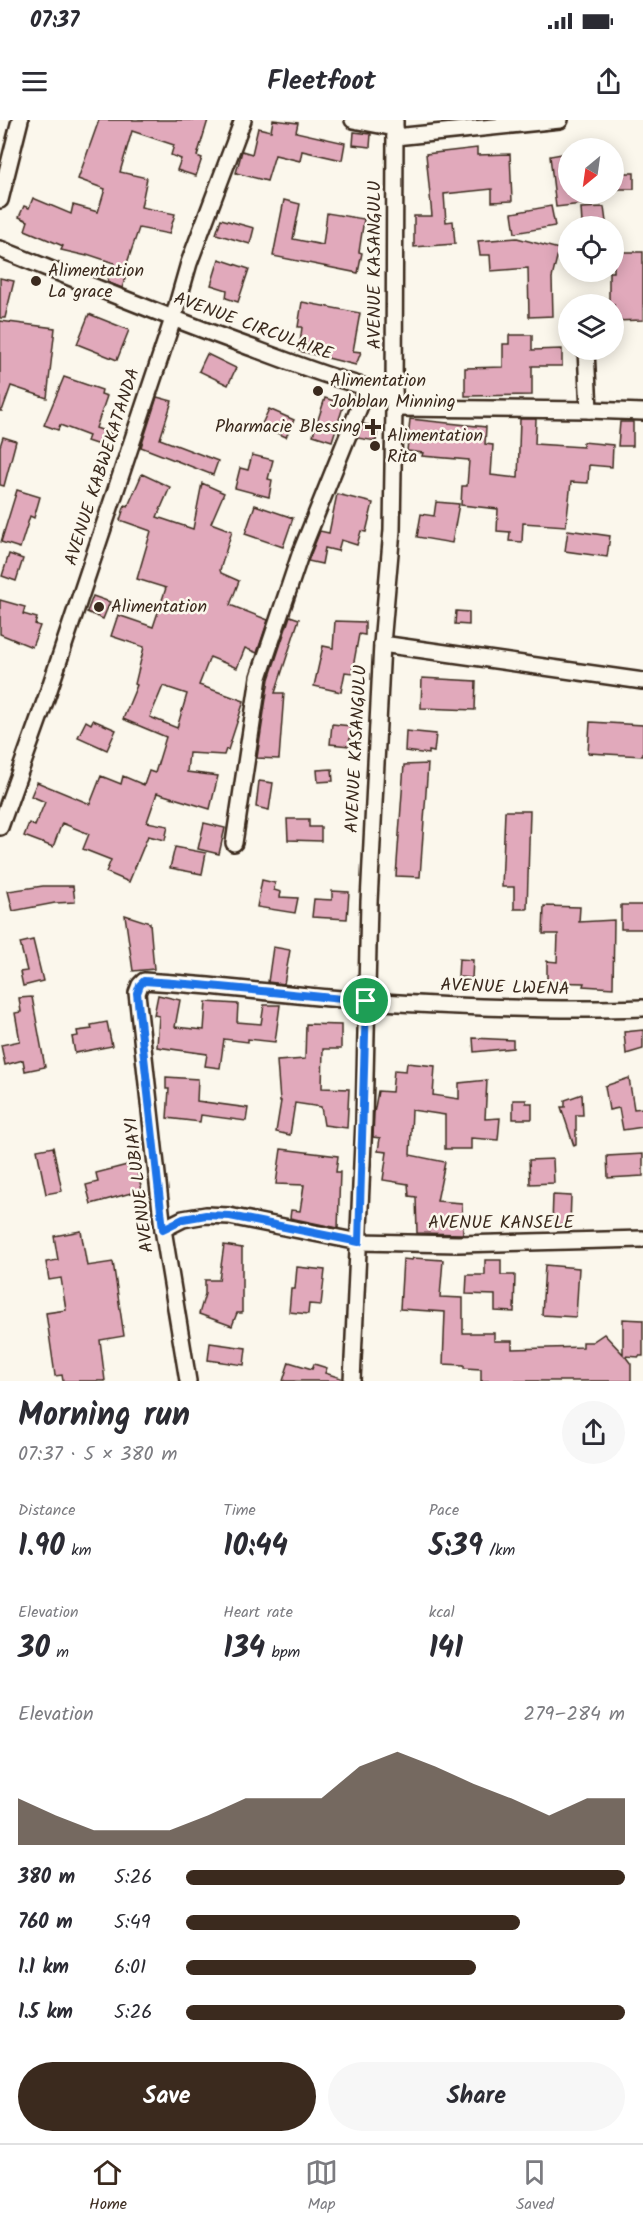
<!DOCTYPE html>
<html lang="en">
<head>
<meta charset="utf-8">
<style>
	body { margin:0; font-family:Kalam,sans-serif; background:#f7f7f7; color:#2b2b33; height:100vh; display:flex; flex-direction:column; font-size:22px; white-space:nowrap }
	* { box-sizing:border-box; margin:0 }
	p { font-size:20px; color:#7c7c81 }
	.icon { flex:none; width:33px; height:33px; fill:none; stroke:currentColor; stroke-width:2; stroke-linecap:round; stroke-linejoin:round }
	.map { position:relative; height:1261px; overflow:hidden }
	.details { display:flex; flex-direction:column; background:#fff; flex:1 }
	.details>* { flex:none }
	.needle { width:39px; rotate:209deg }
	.fabs { position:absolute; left:558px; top:18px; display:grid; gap:12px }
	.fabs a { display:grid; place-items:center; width:66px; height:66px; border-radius:50%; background:#fff; box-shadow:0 3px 15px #0003; font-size:30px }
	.pin { position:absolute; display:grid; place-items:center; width:51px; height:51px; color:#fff; margin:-26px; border:3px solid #fff; border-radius:50%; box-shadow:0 2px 6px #0007 }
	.round { display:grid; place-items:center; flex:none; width:63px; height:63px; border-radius:32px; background:#f7f7f7 }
	.summary { display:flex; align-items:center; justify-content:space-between; height:102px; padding:0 18px }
	h1 { font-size:33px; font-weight:700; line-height:45px }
	.metrics { display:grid; grid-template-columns:repeat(3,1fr); gap:9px; height:102px; padding:6px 18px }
	.metrics div { display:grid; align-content:center }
	.metrics b { font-size:30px; font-weight:700 }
	.metrics small { font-size:16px; font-weight:400 }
	.metrics p { font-size:16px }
	.chart { height:168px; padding:12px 18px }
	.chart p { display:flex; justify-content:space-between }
	.chart svg { width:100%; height:108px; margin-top:6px; fill:#3b2a1e; opacity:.7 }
	.action { display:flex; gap:12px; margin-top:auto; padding:12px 18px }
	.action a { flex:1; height:69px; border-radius:36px; background:#3b2a1e; color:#fff; font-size:24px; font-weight:700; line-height:69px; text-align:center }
	.action a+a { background:#f7f7f7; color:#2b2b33 }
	ul { padding:0 18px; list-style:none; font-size:20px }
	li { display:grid; grid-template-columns:96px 72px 1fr; align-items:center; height:45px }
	li i { height:15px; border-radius:8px; background:#3b2a1e }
	.status { display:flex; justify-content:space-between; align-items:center; height:42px; padding:0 30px; background:#fff; direction:ltr }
	.status svg { height:16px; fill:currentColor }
	header { display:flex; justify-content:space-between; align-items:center; height:78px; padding:0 18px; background:#fff; font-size:27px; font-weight:700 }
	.dock { display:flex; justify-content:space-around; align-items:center; height:84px; border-top:2px solid #e1e1e2; background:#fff; font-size:16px; color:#7c7c81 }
	.dock a { display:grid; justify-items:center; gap:3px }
	.dock .on { color:#3b2a1e }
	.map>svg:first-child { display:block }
	.building { fill:#e1a9bb; stroke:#3b2a1e; stroke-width:1.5; fill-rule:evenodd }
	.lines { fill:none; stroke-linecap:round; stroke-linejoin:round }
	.street-casing { stroke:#3b2a1e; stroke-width:20 }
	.street { stroke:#fbf7ec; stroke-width:15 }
	.route-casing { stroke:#fff; stroke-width:12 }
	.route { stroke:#1a73e8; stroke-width:8 }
	.poi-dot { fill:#3b2a1e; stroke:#fbf7ec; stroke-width:2 }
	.labels { text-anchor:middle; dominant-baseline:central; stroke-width:5; stroke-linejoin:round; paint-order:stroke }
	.street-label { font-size:18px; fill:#3b2a1e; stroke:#fbf7ec }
	.poi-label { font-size:18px; fill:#3b2a1e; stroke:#fbf7ec; text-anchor:start }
</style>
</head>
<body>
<div class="status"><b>07:37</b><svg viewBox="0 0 49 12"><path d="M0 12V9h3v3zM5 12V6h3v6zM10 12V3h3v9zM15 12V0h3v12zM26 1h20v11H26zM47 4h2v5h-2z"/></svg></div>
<header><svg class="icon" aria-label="menu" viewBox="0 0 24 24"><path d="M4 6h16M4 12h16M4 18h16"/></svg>Fleetfoot<svg class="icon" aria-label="share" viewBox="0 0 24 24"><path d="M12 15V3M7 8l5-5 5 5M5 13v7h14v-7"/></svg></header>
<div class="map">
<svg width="643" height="1261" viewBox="0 0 643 1261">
	<rect width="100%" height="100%" fill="#fbf7ec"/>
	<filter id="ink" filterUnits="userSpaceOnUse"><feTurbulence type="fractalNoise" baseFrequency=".0167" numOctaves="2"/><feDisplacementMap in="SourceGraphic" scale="12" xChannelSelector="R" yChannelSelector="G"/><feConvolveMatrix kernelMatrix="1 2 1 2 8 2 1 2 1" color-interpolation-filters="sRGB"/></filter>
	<g filter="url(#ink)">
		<g class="building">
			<polygon points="99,0 208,0 197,36 202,38 196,56 177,50 181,39 171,35 174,25 132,11 120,52 147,58 141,87 175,94 169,114 139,108 124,152 127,153 122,168 107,162 114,143 87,134 87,136 61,130 63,126 25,110 28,101 19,97 24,86 29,88 33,78 71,94 73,85 98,92 105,69 78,59"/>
			<polygon points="273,0 298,3 296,12 345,23 342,40 302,31 300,41 275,35 267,61 236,53 242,31 252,34 258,8 271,11"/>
			<polygon points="354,12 371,14 370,27 353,25"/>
			<polygon points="477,28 477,35 510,34 512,81 492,82 492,69 444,74 446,102 453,101 455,124 414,127 414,96 432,96 426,34"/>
			<polygon points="568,33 568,74 600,74 600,82 556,87 550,36"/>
			<rect x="617" y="53" width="17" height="16"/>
			<polygon points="284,80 300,84 293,119 323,125 327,93 364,99 359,132 362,133 358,153 273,136"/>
			<polygon points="551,86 555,106 515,113 512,93"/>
			<polygon points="604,87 606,102 582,104 581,88"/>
			<polygon points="221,99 254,108 250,124 216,114"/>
			<polygon points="517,118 559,129 552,158 553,196 529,197 528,148 491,151 490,135 480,135 478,121"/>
			<polygon points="614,132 643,132 643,200 614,201 614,184 609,184 609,152 614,152"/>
			<polygon points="219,139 249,149 238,182 226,178 227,170 211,165"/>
			<polygon points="0,158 14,161 5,198 0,198"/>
			<polygon points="302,182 360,193 353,231 361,232 356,245 299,231 302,207 298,207"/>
			<polygon points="89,194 129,210 117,240 77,224"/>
			<polygon points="0,201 55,208 47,278 11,266 2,291 0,291"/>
			<polygon points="509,215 532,215 532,230 562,229 562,246 532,246 532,275 465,276 465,248 503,247 503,224 509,224"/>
			<polygon points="207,234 236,248 228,265 199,251"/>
			<polygon points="64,257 102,270 101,274 107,276 96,308 113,314 108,328 87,321 89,316 60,305 58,310 44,305"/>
			<polygon points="157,277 172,281 160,319 218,341 213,355 141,327"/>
			<polygon points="325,278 344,284 332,321 313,315"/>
			<polygon points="269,289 294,300 286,317 261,306"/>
			<polygon points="410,299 486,307 485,324 493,325 491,355 518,358 520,299 536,299 535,324 583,327 583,322 613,325 612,347 589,345 588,363 571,362 566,406 523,403 522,422 509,421 510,412 497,411 498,389 461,385 462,366 467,366 469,340 422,336 423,333 407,331"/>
			<polygon points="620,302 633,302 633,326 618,326"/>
			<polygon points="363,304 378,307 376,321 357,318"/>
			<polygon points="3,317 16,321 4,366 0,365 0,326"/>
			<polygon points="252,335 273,340 268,359 272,360 269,377 235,368 240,348 248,350"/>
			<path d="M142 354 170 367 157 397 193 409 202 363 224 373 211 403 232 411 220 450 221 453 239 461 230 485 268 500 257 533 245 528 237 548 210 537 199 565 244 581 228 630 226 629 224 635 189 633 187 652 218 656 210 689 157 673 147 702 168 706 165 720 148 716 129 762 106 752 111 740 83 729 89 714 62 703 53 727 24 716 29 703 35 706 45 682 31 676 37 662 90 684 101 656 121 664 123 656 144 665 149 651 155 653 166 617 123 599 137 565 135 564 144 527 111 516 118 495 153 507 166 468 137 459 151 411 120 400 125 385 128 386ZM163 566 187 574 177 608 150 597Z"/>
			<polygon points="17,370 40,377 34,398 30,396 20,428 1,422"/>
			<polygon points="337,374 373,383 366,412 361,411 357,425 341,420 338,431 325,428 322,444 308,441 320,411 329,413"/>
			<polygon points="436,382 459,384 452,423 417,417 421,394 434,396"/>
			<polygon points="255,385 293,398 283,427 245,414"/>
			<polygon points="568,410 610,416 607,437 565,431"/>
			<polygon points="9,434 23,439 16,461 2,456"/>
			<polygon points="93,476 110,482 103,499 87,492"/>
			<polygon points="0,480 25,487 23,494 37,498 35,504 40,506 32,527 0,514"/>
			<polygon points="456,491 469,492 469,505 455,504"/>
			<polygon points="290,496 299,499 275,573 284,573 279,639 257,638 269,559"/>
			<polygon points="335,501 365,502 365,515 359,514 352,553 345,552 341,572 314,566 323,526 333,528"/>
			<polygon points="422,558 476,561 475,590 421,588"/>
			<polygon points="93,600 116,610 107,630 78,617 86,601 91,604"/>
			<polygon points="590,602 643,605 643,636 588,633"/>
			<polygon points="332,604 351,606 349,626 330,624"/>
			<polygon points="406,611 436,614 434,632 429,631 429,634 405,631"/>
			<polygon points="428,644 420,757 396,756 404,645"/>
			<polygon points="332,649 333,661 318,662 317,650"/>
			<polygon points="259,661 273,663 269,690 256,687"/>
			<polygon points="505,691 530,691 527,789 514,789 514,767 502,767"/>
			<polygon points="287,699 309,699 309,707 321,707 321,721 288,720"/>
			<polygon points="204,703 225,708 219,734 198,729"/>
			<polygon points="175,727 206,733 202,754 170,748"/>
			<polygon points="262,760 275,763 274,770 281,772 280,777 298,778 295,793 257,787"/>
			<polygon points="43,766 73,766 75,782 55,783 13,791 8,771"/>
			<polygon points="332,771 349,772 347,799 312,797 314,779 332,780"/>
			<rect x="621" y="785" width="22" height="24"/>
			<polygon points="544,786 580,787 579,802 614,800 613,868 583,866 584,863 547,862 547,841 557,842 558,814 543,814"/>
			<polygon points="125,795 150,803 154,849 133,851"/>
			<polygon points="33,820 43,861 23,866 20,852 27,851 20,823"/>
			<polygon points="273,827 290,830 284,864 268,862"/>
			<polygon points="459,839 473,840 472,858 458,857"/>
			<polygon points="158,875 180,880 175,907 204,910 206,882 238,884 237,902 261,904 264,885 280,885 275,922 248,919 248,922 224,919 220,948 205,946 207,934 157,927 159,896 154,895"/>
			<polygon points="32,877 45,947 25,951 23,940 5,945 1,925 20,921 15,893 21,892 19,878"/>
			<polygon points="107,902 112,926 75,933 72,917 78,916 77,911 92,909 91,905"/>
			<polygon points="306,904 341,905 341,929 323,929 322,968 349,969 347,1008 324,1005 321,987 295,983 290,1015 276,1012 281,981 280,981 277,941 305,939"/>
			<polygon points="643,910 643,929 626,934 624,912"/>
			<polygon points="473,918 513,920 513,928 474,932"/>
			<polygon points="407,943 435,946 433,975 459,979 459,963 487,960 485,999 500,998 498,1020 471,1018 471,1029 445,1029 445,995 412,990 410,1035 445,1042 437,1081 462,1083 463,1114 417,1113 416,1077 409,1076 408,1064 383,1060 387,1032 378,1031 380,1018 373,1017 374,993 378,971 392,972 394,950 406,951"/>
			<polygon points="166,957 198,959 197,981 248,988 246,1001 201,995 200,1002 167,998 169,969 166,969"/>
			<polygon points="629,958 634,989 643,988 643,1007 623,1010 619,988 609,990 605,966"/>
			<polygon points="582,974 583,995 576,995 576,1025 574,1026 561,987 565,987 565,980"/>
			<polygon points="513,980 526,980 526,983 532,983 532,999 513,999"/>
			<polygon points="53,1027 62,1071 46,1074 37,1030"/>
			<polygon points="281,1029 338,1036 336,1052 340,1052 338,1108 290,1098 291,1090 300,1091 304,1065 276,1064"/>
			<polygon points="643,1034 643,1056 608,1058 607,1036"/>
			<polygon points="553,1039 554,1063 530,1064 529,1040"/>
			<polygon points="135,1043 142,1070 91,1084 86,1065 98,1062 96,1053"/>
			<polygon points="553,1075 571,1076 570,1105 552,1105"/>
			<polygon points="81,1111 87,1146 113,1142 124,1216 100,1220 105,1261 63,1261 62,1255 55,1256 54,1248 46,1193 66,1190 61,1158 49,1160 46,1142 58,1140 54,1116"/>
			<polygon points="224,1125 242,1128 242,1193 237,1193 232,1206 199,1194 205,1174 205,1160 219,1160"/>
			<polygon points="413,1138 443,1140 440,1177 463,1178 463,1213 494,1213 494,1221 512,1221 512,1229 583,1227 583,1222 592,1222 604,1214 623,1234 623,1199 643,1200 643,1236 639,1236 639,1237 625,1236 631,1244 631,1261 481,1261 481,1249 464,1248 464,1245 443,1244 445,1192 400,1189 403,1139 412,1140"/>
			<polygon points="485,1140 501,1140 501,1155 515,1155 514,1192 495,1191 495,1175 466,1174 467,1155 485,1155"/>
			<polygon points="545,1145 579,1148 576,1197 542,1195"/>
			<polygon points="297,1147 325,1150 321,1185 309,1184 308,1194 289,1192 291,1169 295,1169"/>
			<polygon points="210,1223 246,1228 244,1245 208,1240"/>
			<polygon points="289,1242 312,1249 314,1244 327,1248 325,1253 341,1258 340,1261 283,1261"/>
		</g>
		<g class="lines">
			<g class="street-casing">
				<g id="street">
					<polyline points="353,0 395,8"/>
					<polyline points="395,17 560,0"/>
					<polyline points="0,80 20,0"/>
					<path d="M0 129C82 162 164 196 247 226 295 244 344 263 394 274"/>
					<polyline points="586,230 589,290"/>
					<polyline points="394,288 589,290 643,292"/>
					<polyline points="382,524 643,561"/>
					<polyline points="0,707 47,576 173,199 189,143 243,0"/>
					<polyline points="234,723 259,557 301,432 367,268"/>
					<polyline points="163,1109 183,1099 206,1095 229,1096 359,1122 458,1124 643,1119"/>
					<path d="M188 1261 163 1109 137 873 140 865 144 861C218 865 292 876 366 881 458 887 551 891 643 888"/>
					<polyline points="352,1261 364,1001 369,782 382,524 392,410 394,288 395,0"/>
				</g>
			</g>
			<use href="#street" class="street"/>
		</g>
	</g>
	<g class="lines" filter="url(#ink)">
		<g class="route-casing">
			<path id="route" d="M144 861C218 865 292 875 366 881L359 1122 230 1096 206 1095 183 1099 163 1109 137 873 140 865Z"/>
		</g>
		<use href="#route" class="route"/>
	</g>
	<g class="poi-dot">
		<circle cx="36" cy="161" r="6"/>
		<circle cx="318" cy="271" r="6"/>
		<path d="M370 298h6v6h6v6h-6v6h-6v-6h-6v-6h6z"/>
		<circle cx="375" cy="326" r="6"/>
		<circle cx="99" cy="487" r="6"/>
	</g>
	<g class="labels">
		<g class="street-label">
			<text transform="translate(375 145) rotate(-90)">AVENUE KASANGULU</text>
			<text transform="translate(253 207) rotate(20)">AVENUE CIRCULAIRE</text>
			<text transform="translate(103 347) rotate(-72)">AVENUE KABWEKATANDA</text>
			<text transform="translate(357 629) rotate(-87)">AVENUE KASANGULU</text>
			<text transform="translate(505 868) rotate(2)">AVENUE LWENA</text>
			<text transform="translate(140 1065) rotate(-97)">AVENUE LUBIAYI</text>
			<text x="501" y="1103">AVENUE KANSELE</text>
		</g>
		<g class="poi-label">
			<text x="48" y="151">Alimentation<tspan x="48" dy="21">La grace</tspan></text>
			<text x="330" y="261">Alimentation<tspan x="330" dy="21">Johblan Minning</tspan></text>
			<text x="361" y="307" text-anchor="end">Pharmacie Blessing</text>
			<text x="387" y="316">Alimentation<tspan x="387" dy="21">Rita</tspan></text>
			<text x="111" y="487">Alimentation</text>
		</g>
	</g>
</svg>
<div class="fabs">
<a><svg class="needle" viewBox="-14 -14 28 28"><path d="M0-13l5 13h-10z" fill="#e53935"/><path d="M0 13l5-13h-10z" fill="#7c7c81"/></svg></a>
<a><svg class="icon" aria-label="locate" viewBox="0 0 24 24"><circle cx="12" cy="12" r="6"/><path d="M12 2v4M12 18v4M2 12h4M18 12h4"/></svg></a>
<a><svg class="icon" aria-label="layers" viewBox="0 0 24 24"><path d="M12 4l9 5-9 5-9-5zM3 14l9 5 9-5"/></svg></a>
</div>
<div class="pin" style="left:366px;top:881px;background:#1e9e55"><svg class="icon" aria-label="arrive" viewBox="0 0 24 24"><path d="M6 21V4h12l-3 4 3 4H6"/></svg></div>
</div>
<section class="details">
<div class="summary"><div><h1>Morning run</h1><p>07:37 · 5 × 380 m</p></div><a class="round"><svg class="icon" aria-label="share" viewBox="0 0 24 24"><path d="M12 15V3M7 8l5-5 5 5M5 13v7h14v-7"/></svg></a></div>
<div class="metrics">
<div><p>Distance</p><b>1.90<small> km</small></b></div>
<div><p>Time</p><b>10:44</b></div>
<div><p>Pace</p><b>5:39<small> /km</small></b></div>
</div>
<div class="metrics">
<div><p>Elevation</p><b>30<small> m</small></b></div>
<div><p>Heart rate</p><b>134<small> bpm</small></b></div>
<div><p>kcal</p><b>141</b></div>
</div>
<div class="chart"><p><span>Elevation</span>279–284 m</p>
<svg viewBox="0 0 160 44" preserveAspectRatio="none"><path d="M0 44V25L10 32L20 38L30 38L40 38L50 32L60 25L70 25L80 25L90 12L100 6L110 12L120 19L130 25L140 32L150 25L160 25V44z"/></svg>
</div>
<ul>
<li><b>380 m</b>5:26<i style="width:100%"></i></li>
<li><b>760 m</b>5:49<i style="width:76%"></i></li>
<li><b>1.1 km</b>6:01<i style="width:66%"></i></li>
<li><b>1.5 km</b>5:26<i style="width:100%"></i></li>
</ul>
<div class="action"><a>Save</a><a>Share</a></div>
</section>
<nav class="dock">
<a class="on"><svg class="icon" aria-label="home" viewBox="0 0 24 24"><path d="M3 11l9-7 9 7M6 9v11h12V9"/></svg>Home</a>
<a><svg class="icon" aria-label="map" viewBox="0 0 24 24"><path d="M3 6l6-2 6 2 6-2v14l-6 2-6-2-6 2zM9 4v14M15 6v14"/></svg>Map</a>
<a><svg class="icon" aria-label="saved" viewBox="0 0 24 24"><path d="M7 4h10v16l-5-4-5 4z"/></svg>Saved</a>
</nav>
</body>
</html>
